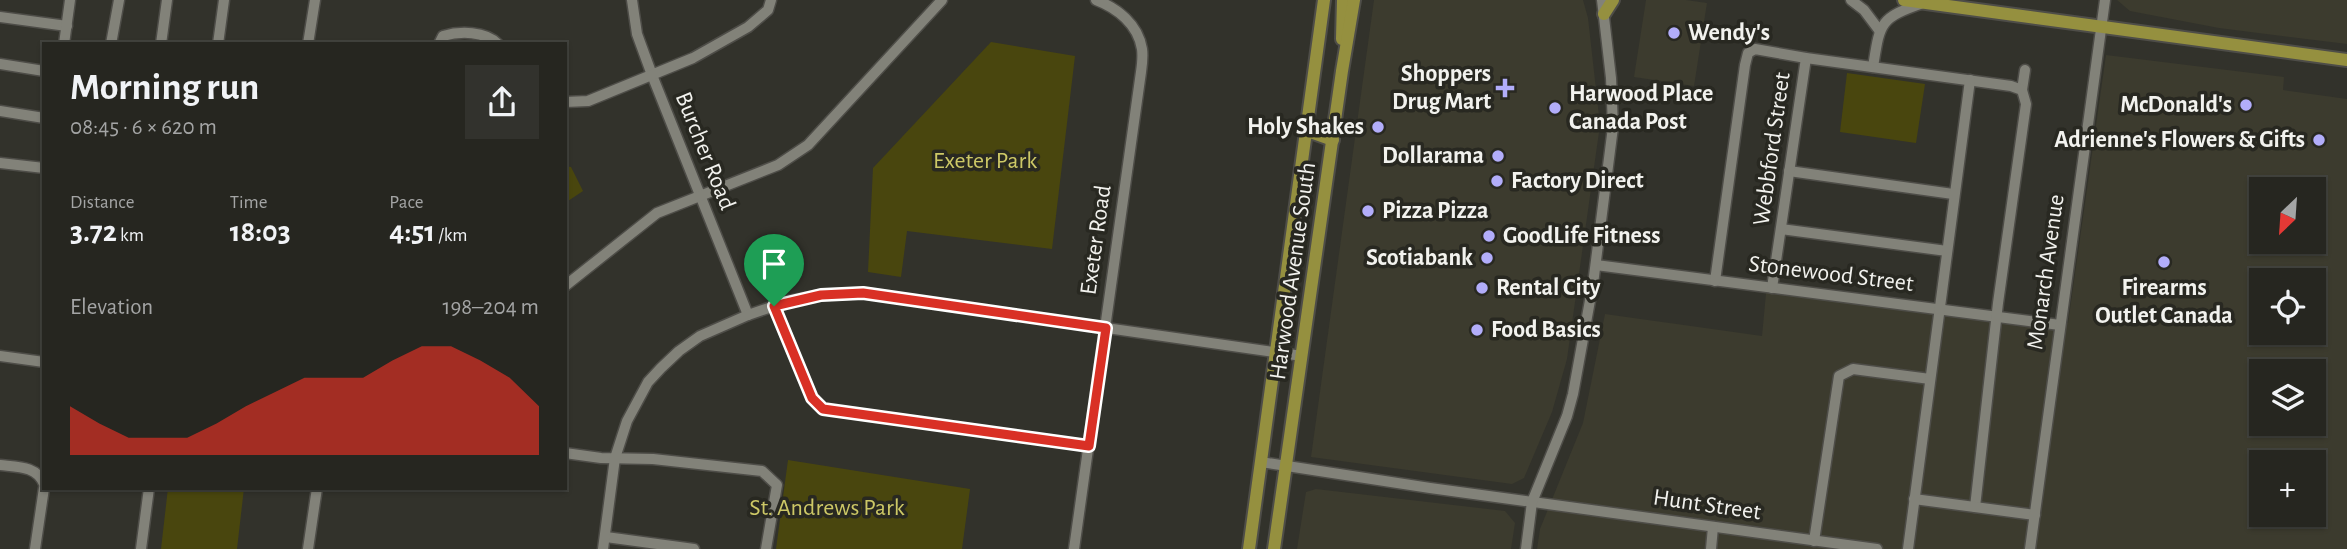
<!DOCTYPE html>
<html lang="en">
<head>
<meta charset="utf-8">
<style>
	body { margin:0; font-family:"Alegreya Sans",sans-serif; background:#32322d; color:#f1f3f6; height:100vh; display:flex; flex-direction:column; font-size:26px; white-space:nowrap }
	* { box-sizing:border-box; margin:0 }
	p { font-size:23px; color:#a4a5a5 }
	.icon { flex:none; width:38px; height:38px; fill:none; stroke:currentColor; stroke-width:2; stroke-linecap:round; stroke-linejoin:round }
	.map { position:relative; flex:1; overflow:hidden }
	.sheet { position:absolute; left:42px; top:42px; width:525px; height:448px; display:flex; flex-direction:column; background:#262620; border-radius:0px; box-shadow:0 2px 5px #0004,0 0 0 2px #42433e }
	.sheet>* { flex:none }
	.needle { width:46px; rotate:205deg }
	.buttons { position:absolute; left:2249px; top:177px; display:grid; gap:14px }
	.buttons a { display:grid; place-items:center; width:77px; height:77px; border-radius:0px; background:#262620; box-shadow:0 2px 5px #0004,0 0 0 2px #42433e; font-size:35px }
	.pin { position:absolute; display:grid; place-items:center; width:60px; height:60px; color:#fff; margin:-72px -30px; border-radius:50% 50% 50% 0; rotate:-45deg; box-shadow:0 0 7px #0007 }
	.pin .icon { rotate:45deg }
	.round { display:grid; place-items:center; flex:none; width:74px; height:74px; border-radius:0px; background:#32322d }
	.headline { display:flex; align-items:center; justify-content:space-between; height:119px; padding:0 28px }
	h1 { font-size:38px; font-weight:600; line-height:52px }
	.stats { display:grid; grid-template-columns:repeat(3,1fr); gap:10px; height:119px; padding:7px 28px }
	.stats div { display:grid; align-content:center }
	.stats b { font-size:30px; font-weight:600 }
	.stats small { font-size:19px; font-weight:400 }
	.stats p { font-size:19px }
	.chart { height:196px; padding:14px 28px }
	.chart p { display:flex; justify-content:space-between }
	.chart svg { width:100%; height:126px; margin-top:7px; fill:#d93025; opacity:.7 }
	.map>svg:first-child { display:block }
	.built { fill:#3c3b2e; fill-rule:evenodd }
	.green { fill:#49460e }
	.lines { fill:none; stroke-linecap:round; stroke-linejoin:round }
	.minor-casing { stroke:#4e4d48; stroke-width:13 }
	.major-casing { stroke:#4e4d48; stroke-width:16 }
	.minor { stroke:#828279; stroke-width:10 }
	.major { stroke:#95903f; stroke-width:12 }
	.route-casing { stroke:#fff; stroke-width:14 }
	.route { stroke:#d93025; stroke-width:9 }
	.poi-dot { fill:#b2adfa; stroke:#282821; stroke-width:2.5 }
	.labels { text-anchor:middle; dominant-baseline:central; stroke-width:7; stroke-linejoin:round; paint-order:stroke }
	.poi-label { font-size:24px; font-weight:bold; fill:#f2f2ee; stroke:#282821; text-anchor:start }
	.street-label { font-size:24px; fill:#f2f2ee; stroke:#282821 }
	.park-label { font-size:24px; fill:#cdc866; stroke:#282821 }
</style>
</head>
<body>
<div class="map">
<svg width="2347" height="549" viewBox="0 0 2347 549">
	<rect width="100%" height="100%" fill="#32322b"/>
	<g class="built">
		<polygon points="1374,0 1583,0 1588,18 1600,125 1567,359 1552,412 1524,478 1512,484 1311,457"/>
		<polygon points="1646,0 1686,0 1707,3 1694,86 1634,77"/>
		<polygon points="2117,0 2347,0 2347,44 2219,28 2130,11"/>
		<path d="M2106 55 2284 77 2283 90 2347 99V549H1537L1540 529 1583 423 1605 314 1762 336 1767 283 2052 318 2068 323ZM2261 189H2314V242H2261ZM2261 280H2314V332H2261ZM2261 371H2314V424H2261ZM2261 462H2314V514H2261Z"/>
		<polygon points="1316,489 1505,511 1515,523 1511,549 1297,549 1306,492"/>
	</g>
	<g class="green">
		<polygon points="991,42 1075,56 1052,249 907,231 901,277 868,272 873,168"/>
		<polygon points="1847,73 1925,84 1916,143 1840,132"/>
		<polygon points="565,166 571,167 583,191 565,203"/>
		<polygon points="788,460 970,489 962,549 776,549"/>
		<polygon points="168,488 244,488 237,549 161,549"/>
	</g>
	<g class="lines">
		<g class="minor-casing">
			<g id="minor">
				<polyline points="632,0 637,34 652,75 748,315"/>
				<polyline points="1851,0 1864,10 1879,30"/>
				<polyline points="0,17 67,26"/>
				<polyline points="64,44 70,0"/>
				<polyline points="111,44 119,0"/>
				<polyline points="161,44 167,0"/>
				<polyline points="218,44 224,0"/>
				<polyline points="308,44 315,0"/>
				<path d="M439 44 443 36C460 31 485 31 498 44"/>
				<polyline points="0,64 44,71"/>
				<path d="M1873 67C1880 23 1879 18 1923 3"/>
				<polyline points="2022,90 2025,70"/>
				<polyline points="565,102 588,101 693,58 748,27 768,10 771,0"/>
				<polyline points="0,111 44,118"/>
				<polyline points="0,163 44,168"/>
				<polyline points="1789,171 1953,194"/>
				<polyline points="1781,229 1947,251"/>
				<polyline points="1596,265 2060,325"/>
				<polyline points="1715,281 1745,65 1748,53 1755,49 1806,58 2011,86 2022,90 2026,104 1998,303 1975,507"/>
				<polyline points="565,286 657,213 778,165 808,145 942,0"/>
				<polyline points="1772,288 1806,58"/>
				<polyline points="774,306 812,398 823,409 1089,446"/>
				<polyline points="0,356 44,362"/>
				<polyline points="565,453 601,458 653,459 762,471 777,485 766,549"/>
				<polyline points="1261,462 1430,488 1877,549"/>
				<path d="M0 465C18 467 37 466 44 484"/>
				<polyline points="1914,499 2035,515"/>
				<polyline points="606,537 694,549"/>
				<polyline points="1814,541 1839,376 1853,369 1930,379"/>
				<polyline points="35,549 44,488"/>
				<polyline points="141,549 149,488"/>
				<polyline points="308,549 317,488"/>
				<polyline points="603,549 615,458 627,421 648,382 661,368 679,351 700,336 748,315 789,301 821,295 863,293 1302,356"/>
				<path d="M1074 549 1141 72C1142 65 1143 56 1142 49 1138 24 1117 8 1096 0"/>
				<polyline points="1526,549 1532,502 1567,416 1573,394 1593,284 1613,127 1611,78 1602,0"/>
				<polyline points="1711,549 1713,527"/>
				<polyline points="1908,549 1970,80"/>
				<polyline points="2030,549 2105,0"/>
			</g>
		</g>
		<g class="major-casing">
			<g id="major">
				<polyline points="1904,0 2347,60"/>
				<polyline points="1604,14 1613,0"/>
				<polyline points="1342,39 1343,0"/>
				<polyline points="1308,131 1333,140"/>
				<polyline points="1249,549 1324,0"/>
				<polyline points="1274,549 1342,71 1354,0"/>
			</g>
		</g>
		<use href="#minor" class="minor"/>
		<use href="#major" class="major"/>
	</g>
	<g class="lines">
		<g class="route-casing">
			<polygon id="route" points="863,293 1106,328 1089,446 823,409 812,398 774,306 821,295"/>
		</g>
		<use href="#route" class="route"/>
	</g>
	<g class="poi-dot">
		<circle cx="1674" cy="33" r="7"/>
		<path d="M1501.5 77.5h7v7h7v7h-7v7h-7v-7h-7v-7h7z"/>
		<circle cx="2246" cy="105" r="7"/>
		<circle cx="1555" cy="108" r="7"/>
		<circle cx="1378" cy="127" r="7"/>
		<circle cx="2319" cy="140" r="7"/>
		<circle cx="1498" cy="156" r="7"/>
		<circle cx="1497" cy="181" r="7"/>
		<circle cx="1368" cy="211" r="7"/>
		<circle cx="1489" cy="236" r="7"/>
		<circle cx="1487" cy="258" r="7"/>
		<circle cx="2164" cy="262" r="7"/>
		<circle cx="1482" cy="288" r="7"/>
		<circle cx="1477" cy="330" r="7"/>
	</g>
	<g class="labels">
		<g class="poi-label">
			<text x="1688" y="33">Wendy's</text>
			<text x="1491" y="74" text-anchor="end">Shoppers<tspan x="1491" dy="28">Drug Mart</tspan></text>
			<text x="1569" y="94">Harwood Place<tspan x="1569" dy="28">Canada Post</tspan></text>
			<text x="2232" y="105" text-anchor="end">McDonald's</text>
			<text x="1364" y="127" text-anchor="end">Holy Shakes</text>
			<text x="2305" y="140" text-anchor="end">Adrienne's Flowers &amp; Gifts</text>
			<text x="1484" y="156" text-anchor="end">Dollarama</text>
			<text x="1511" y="181">Factory Direct</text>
			<text x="1382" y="211">Pizza Pizza</text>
			<text x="1503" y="236">GoodLife Fitness</text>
			<text x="1473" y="258" text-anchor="end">Scotiabank</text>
			<text x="1496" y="288">Rental City</text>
			<text x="2164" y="288" text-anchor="middle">Firearms<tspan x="2164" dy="28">Outlet Canada</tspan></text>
			<text x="1491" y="330">Food Basics</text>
		</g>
		<g class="street-label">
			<text transform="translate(1772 149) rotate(-82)">Webbford Street</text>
			<text transform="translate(705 151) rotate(68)">Burcher Road</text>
			<text transform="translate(1096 240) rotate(-82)">Exeter Road</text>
			<text transform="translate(1293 271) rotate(-82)">Harwood Avenue South</text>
			<text transform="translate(2046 272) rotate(-82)">Monarch Avenue</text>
			<text transform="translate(1831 274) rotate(7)">Stonewood Street</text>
			<text transform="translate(1707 505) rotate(8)">Hunt Street</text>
		</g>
		<g class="park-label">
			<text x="985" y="161">Exeter Park</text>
			<text x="827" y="508">St. Andrews Park</text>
		</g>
	</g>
</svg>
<div class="buttons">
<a><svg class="needle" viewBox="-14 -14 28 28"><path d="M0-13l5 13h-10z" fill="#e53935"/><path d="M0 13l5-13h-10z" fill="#a4a5a5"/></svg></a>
<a><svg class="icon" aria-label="locate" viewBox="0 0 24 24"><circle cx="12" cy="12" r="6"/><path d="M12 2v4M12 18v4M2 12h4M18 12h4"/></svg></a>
<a><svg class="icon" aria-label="layers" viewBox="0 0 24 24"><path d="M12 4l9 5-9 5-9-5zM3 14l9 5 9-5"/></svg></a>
<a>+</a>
</div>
<div class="pin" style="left:774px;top:306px;background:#1e9e55"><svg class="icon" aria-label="arrive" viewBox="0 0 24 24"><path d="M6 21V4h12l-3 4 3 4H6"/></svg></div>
<section class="sheet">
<div class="headline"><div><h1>Morning run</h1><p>08:45 · 6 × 620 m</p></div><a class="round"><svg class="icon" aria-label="share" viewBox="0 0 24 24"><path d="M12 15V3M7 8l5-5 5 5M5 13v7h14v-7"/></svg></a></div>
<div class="stats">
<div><p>Distance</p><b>3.72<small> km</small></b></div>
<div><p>Time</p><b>18:03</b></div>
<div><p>Pace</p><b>4:51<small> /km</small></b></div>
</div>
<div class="chart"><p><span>Elevation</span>198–204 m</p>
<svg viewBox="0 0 160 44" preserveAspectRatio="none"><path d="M0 44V27L10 33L20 38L30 38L40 38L50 33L60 27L70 22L80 17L90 17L100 17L110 11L120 6L130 6L140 11L150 17L160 27V44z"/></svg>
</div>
</section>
</div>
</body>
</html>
